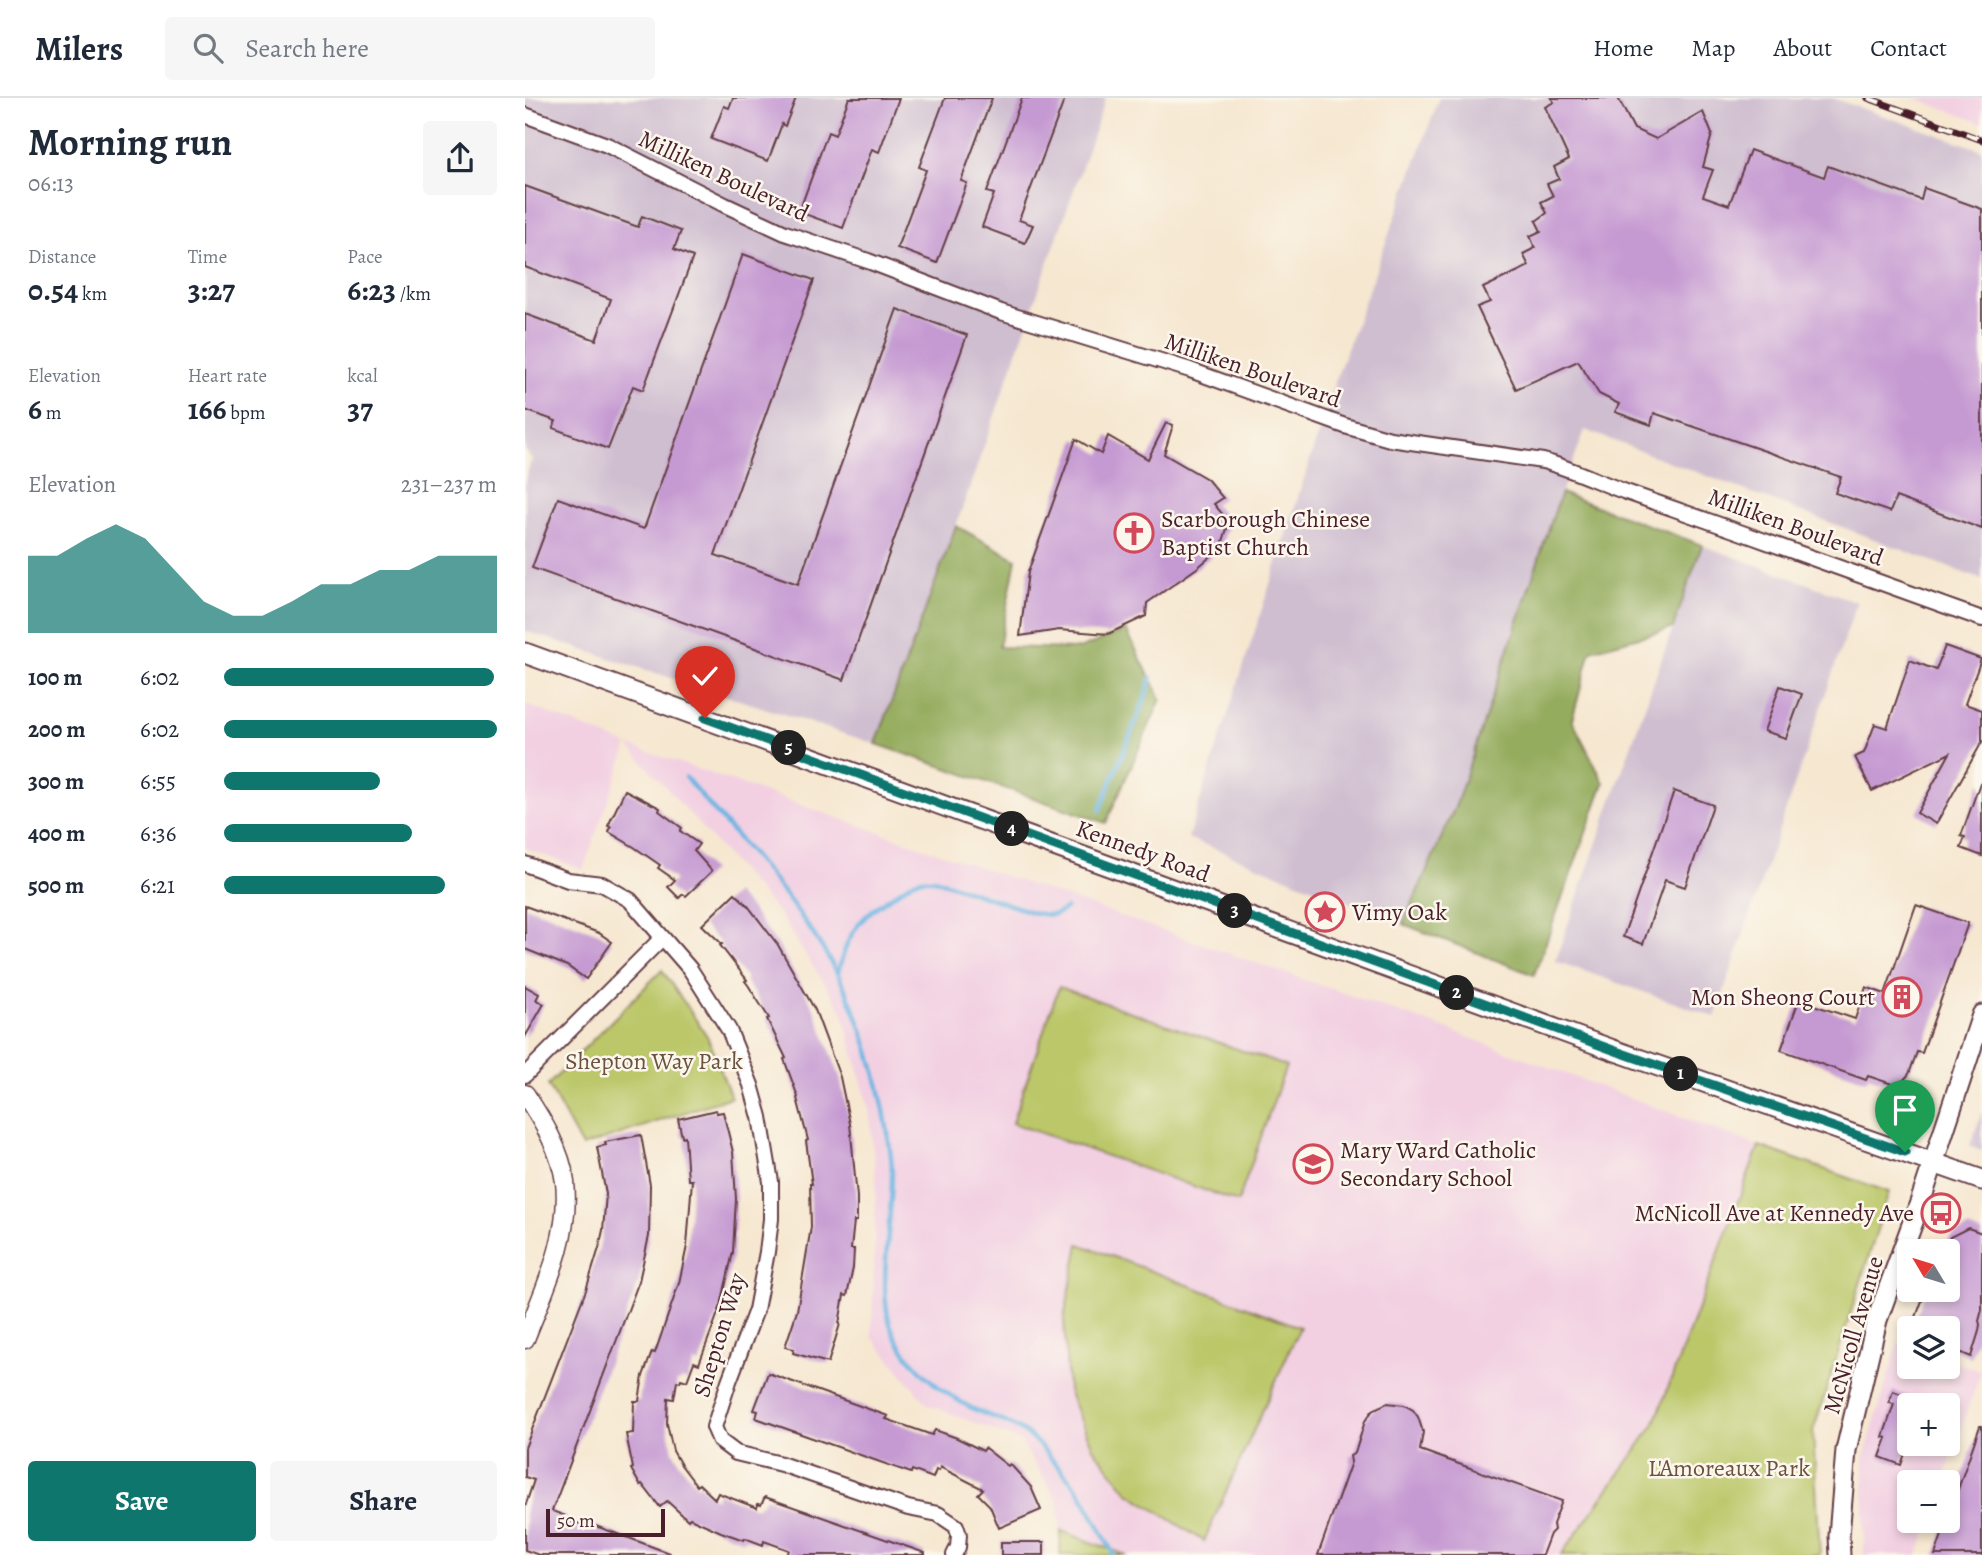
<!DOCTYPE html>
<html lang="en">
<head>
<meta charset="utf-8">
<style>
	body { margin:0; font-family:Alegreya,serif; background:#f6f6f7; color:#1f2937; height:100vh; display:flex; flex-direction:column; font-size:26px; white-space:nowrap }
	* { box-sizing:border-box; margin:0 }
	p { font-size:23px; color:#747a83 }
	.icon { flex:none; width:38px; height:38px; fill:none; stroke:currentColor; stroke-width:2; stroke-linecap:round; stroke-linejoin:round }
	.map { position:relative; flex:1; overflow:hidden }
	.drawer { display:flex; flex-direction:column; background:#fff; width:525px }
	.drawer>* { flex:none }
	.needle { width:46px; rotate:308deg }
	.controls { position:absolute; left:1372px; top:1141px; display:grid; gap:14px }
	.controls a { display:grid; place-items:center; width:63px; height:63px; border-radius:7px; background:#fff; box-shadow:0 4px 10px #0003; font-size:35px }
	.scale { position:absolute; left:21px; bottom:18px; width:119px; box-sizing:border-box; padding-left:7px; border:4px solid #4a1f2b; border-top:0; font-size:19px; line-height:24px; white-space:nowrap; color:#4a1f2b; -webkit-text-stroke:5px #fbf7ec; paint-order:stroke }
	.pin { position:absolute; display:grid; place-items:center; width:60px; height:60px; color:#fff; margin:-72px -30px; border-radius:50% 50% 50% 0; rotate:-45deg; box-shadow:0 0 7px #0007 }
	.pin .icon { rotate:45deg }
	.km { position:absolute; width:35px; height:35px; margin:-18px; border-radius:50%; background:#222; color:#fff; font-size:19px; line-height:35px; text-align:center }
	.round { display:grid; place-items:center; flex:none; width:74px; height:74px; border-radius:7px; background:#f6f6f7 }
	.headline { display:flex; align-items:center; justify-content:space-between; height:119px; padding:0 28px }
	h1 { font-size:38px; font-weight:700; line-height:52px }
	.stats { display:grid; grid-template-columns:repeat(3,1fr); gap:10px; height:119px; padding:7px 28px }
	.stats div { display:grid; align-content:center }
	.stats b { font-size:30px; font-weight:700 }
	.stats small { font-size:19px; font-weight:400 }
	.stats p { font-size:19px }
	.chart { height:196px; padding:14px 28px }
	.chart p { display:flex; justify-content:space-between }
	.chart svg { width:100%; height:126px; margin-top:7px; fill:#0f766e; opacity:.7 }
	.primary-button { display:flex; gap:14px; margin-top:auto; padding:14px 28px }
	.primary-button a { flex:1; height:80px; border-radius:7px; background:#0f766e; color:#fff; font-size:28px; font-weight:700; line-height:80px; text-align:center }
	.primary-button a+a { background:#f6f6f7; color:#1f2937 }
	ul { padding:0 28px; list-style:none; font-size:23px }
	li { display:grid; grid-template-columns:112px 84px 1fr; align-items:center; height:52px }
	li i { height:18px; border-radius:9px; background:#0f766e }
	header { display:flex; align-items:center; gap:42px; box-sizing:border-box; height:98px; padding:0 35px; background:#fff; border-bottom:2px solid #e0e1e3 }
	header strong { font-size:33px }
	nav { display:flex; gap:38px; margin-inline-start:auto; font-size:24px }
	.search { width:490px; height:63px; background:#f6f6f7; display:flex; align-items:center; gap:18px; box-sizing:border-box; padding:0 24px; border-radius:7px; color:#747a83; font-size:26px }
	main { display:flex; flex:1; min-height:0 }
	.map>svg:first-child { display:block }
	.built { fill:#f2d0e2; fill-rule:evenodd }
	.industrial { fill:#cfbed0 }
	.green { fill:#bbc769; stroke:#82734a; stroke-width:2 }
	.forest { fill:#94ac5d; stroke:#6f6644; stroke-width:2 }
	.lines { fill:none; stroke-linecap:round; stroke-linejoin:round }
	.stream { stroke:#69b5e2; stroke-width:4.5 }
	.building { fill:#c599d2 }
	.minor-casing { stroke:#643d44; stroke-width:18 }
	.tertiary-casing { stroke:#643d44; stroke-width:21 }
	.secondary-casing { stroke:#643d44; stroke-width:23 }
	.minor { stroke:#fff; stroke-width:14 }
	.tertiary { stroke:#fff; stroke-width:18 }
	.secondary { stroke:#fff; stroke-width:19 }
	.rail-casing { stroke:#4a1f2b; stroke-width:7 }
	.rail { stroke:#fbf7ec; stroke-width:4.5; stroke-dasharray:13; stroke-linecap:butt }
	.route-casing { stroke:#fff; stroke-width:14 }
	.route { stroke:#0f766e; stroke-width:9 }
	.labels { text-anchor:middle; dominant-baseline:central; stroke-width:5; stroke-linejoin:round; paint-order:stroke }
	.street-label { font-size:24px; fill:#4a1f2b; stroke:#fbf7ec }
	.poi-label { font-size:24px; fill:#4a1f2b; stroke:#fbf7ec; text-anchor:start }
	.park-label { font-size:24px; fill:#6c513e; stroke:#fbf7ec }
</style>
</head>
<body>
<header>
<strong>Milers</strong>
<div class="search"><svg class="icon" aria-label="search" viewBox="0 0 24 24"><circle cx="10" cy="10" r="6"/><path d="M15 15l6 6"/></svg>Search here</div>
<nav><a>Home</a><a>Map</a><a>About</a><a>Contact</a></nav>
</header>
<main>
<section class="drawer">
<div class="headline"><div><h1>Morning run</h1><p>06:13</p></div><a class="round"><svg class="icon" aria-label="share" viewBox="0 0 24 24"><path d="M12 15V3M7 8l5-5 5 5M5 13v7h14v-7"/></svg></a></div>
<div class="stats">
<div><p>Distance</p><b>0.54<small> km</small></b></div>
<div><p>Time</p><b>3:27</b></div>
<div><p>Pace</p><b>6:23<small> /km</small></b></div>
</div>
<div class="stats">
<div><p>Elevation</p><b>6<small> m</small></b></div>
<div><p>Heart rate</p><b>166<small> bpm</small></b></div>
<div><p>kcal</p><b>37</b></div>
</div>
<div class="chart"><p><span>Elevation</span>231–237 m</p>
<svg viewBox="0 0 160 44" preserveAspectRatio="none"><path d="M0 44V17L10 17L20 11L30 6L40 11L50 22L60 33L70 38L80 38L90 33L100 27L110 27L120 22L130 22L140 17L150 17L160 17V44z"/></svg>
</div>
<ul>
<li><b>100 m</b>6:02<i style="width:99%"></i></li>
<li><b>200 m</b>6:02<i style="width:100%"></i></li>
<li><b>300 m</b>6:55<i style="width:57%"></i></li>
<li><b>400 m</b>6:36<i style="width:69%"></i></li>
<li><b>500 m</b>6:21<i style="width:81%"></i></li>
</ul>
<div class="primary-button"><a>Save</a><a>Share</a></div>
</section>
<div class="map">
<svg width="1457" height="1457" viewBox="0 0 1457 1457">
	<rect width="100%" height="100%" fill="#fbf7ec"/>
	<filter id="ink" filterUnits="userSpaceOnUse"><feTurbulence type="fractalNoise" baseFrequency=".0143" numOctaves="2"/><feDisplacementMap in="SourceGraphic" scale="14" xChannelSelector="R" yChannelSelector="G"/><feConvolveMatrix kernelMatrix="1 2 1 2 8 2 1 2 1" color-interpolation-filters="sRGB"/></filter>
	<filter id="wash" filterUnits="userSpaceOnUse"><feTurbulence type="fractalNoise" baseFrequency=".00686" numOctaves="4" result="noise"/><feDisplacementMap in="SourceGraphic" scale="28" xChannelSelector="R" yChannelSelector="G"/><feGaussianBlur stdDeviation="1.57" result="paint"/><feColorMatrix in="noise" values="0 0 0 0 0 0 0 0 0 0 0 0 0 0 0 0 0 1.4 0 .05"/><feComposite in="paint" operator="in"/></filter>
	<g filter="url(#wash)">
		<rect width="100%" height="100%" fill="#f6e7d0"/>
		<g class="built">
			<polygon points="1389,0 1457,0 1457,25"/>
			<polygon points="0,606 103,647 916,929 1234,1048 1129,1327 1036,1457 601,1457 536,1433 533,1403 495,1343 402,1306 347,1239 351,1084 344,1010 317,913 254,816 103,647 58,772 0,750"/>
			<path d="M1373 1245 1384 1248V1269H1423V1262L1456 1273 1418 1384H1384V1423H1405L1393 1457H1339V1360ZM1384 1307H1423V1346H1384Z"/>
		</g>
		<g class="industrial">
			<polygon points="0,0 581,0 431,428 351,646 0,533 0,382 7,361 0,352"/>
			<polygon points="914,0 1307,0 1457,52 1457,482 1060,332 1036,395 931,707 878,826 663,740 813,275"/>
			<polygon points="1177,447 1332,504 1190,919 1030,863"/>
			<polygon points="1457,1014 1457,1052 1445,1048"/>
		</g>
		<g class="green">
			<polygon points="137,872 182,938 206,999 57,1049 23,987"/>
			<polygon points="534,889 761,968 713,1104 487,1025"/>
			<polygon points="1234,1048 1364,1094 1288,1334 1295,1457 1036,1457 1129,1327"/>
			<polygon points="554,1146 775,1229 679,1443 604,1395 568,1350 543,1293 539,1221"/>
			<polygon points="536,1433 601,1457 535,1457"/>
		</g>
		<g class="forest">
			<polygon points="1036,395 1177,447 1148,530 1066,552 1047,622 1079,685 1009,877 878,826 931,707"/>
			<polygon points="431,428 491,461 474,549 554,551 601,532 636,601 581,725 351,646"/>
		</g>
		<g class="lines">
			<g class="stream">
				<path d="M161 680C214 743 274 804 313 877 341 930 360 1000 366 1059 372 1111 347 1194 370 1238 386 1267 412 1291 441 1307 458 1317 478 1321 494 1331 508 1339 519 1352 529 1364 538 1374 549 1385 556 1396 568 1416 578 1437 589 1457"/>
				<polyline points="575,712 619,603 626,580"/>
				<path d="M313 875C325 820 346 813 389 783L397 781H409L506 814C522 817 528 820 541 810"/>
			</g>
		</g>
		<g id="blocks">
			<g class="building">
				<polygon points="208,0 271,0 260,28 257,26 243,63 186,41 199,8 204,10"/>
				<polygon points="324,0 374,0 354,54 347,51 318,130 274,114 303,34 310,37"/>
				<polygon points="420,0 467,0 436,83 442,85 412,165 372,150 401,72 394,69"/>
				<polygon points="497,0 540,0 494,122 508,127 500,145 457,129 469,96 462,94"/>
				<polygon points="1026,0 1093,0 1109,31 1131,41 1178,14 1187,36 1178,69 1188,72 1178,98 1204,107 1225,52 1299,79 1303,68 1396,102 1399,90 1457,111 1457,431 1371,399 1365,414 1310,395 1316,379 1129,315 1126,327 1090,314 1094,306 1074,296 1053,263 991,291 952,209 965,204 958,190 1004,168 998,156 1010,150 1005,138 1016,133 1011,123 1022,115 1016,104 1028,98 1022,86 1034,81 1029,69 1044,61 1020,9 1029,4"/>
				<polygon points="0,88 113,129 117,118 156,133 149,151 168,159 118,292 108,288 83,351 28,330 31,323 0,312 0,216 71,242 86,201 0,169"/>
				<polygon points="218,156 289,182 190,457 273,486 372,211 442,237 319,582 7,470 33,400 119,431"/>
				<polygon points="641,325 648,327 639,356 682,381 698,400 689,406 704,424 696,450 672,470 622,505 621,518 583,536 534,532 495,538 503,474 551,341 576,356 583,338 623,361"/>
				<polygon points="1420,548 1456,561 1440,606 1457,612 1457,644 1411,726 1392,715 1425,655 1347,693 1330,659 1339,655 1350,626 1362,630 1385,562 1411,572"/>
				<polygon points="1255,588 1277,596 1261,640 1239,633"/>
				<polygon points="1455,685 1457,685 1457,758 1436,750 1440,739 1436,738"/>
				<polygon points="100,692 135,710 134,713 157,730 155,733 174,746 169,753 187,773 161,798 158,796 154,800 143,789 150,782 133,770 135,767 109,749 84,734 86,729 83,728"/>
				<polygon points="1149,693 1188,707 1160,789 1140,782 1118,846 1098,839"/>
				<polygon points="210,795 223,808 253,847 290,912 315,979 325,1026 332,1099 332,1123 329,1123 326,1151 329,1151 328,1170 322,1198 319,1197 314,1226 315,1226 303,1265 268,1255 269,1251 260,1249 272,1213 286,1129 285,1086 287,1086 281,1043 283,1042 272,1000 273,999 259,961 261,960 244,925 242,921 244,920 223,887 220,883 222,882 195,847 197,846 177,827"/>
				<polygon points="1391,807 1443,825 1397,955 1392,954 1384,976 1378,983 1370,987 1343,978 1341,982 1256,952 1274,902 1330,921 1341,889 1360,896"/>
				<polygon points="0,808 74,835 87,844 61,881 42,868 0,851"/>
				<polygon points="0,888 14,896 11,902 19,906 0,939"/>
				<polygon points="191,1012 192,1015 198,1014 208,1054 211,1101 208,1154 196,1207 174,1266 169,1264 162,1283 156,1281 155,1284 152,1283 149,1301 143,1300 142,1326 148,1353 156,1367 172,1388 174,1386 190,1401 193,1395 232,1410 233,1406 236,1407 240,1399 400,1455 400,1457 262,1457 264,1452 239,1443 238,1447 220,1440 219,1442 196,1434 165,1420 163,1422 142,1403 135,1409 117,1386 115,1387 106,1371 108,1370 101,1336 108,1335 109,1303 114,1303 118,1278 127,1254 130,1255 154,1185 162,1148 167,1082 163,1082 160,1038 157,1039 153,1021"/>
				<polygon points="116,1037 125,1087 124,1138 114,1183 27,1413 41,1418 40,1421 64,1429 65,1426 104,1440 144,1455 144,1457 14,1457 0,1452 0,1409 9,1382 0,1379 0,1350 61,1192 74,1150 78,1132 81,1096 72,1049 81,1047 80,1044"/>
				<polygon points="1443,1130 1457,1135 1457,1212 1454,1223 1455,1226 1454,1233 1446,1259 1423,1249 1423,1230 1387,1230 1401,1192 1423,1192 1423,1153 1419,1153 1425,1139"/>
				<polygon points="243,1275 363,1318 361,1321 407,1337 410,1332 432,1340 458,1353 460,1350 483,1368 485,1366 506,1389 516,1412 474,1430 465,1408 453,1396 458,1391 415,1369 414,1373 411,1372 408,1380 387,1372 386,1375 231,1320 233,1313 229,1312"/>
				<polygon points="1368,1293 1384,1299 1384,1344 1376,1367 1355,1359 1362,1340 1358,1339 1369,1306 1364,1305"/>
				<polygon points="862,1305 879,1307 888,1312 893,1319 898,1334 895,1352 1037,1403 1028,1426 1029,1432 1025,1436 1017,1457 793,1457 826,1364 825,1358 830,1355 840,1323 848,1312"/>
				<polygon points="1455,1328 1457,1328 1457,1457 1410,1457"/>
				<rect x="476" y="1444" width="43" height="13"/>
			</g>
		</g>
	</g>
	<g filter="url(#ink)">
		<use href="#blocks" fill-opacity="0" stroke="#643d44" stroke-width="2"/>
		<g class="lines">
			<g class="minor-casing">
				<g id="minor">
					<path d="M0 17 82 47 200 107 260 135 343 163 476 214 665 272 820 328 865 341 1018 363C1048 371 1075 385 1104 395 1222 436 1339 479 1457 521"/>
					<polyline points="0,766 43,782 77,786 105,802 165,871 204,932 226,987 235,1019 246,1084 246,1121 242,1154 231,1212 204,1283 189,1329 195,1343 211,1355 256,1366 383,1410 413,1416 431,1428 434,1437 433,1449 429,1457"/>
					<polyline points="0,977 137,840"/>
				</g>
			</g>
			<g class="tertiary-casing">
				<path id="tertiary" d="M0 996C17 1022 36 1052 40 1084 46 1139 19 1192 0 1241"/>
			</g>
			<g class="secondary-casing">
				<g id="secondary">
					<polyline points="0,555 1088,952 1457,1082"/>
					<polyline points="1315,1457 1314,1438 1321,1352 1352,1222 1396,1102 1457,917"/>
				</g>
			</g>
			<use href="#minor" class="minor"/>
			<use href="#tertiary" class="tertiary"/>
			<use href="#secondary" class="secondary"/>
			<g class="rail-casing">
				<polyline id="rail" points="1343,0 1457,42"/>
			</g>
			<use href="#rail" class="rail"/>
		</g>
	</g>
	<g class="lines" filter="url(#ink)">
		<g class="route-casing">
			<polyline id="route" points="180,620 1088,952 1380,1054"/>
		</g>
		<use href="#route" class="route"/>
	</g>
	<defs>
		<g id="church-ring" transform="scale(2.0125)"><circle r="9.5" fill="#fbf7ec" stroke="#d1495b" stroke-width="1.5"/><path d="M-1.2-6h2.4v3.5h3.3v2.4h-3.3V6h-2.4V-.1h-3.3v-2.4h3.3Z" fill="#d1495b"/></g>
		<g id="sight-ring" transform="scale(2.0125)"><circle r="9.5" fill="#fbf7ec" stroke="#d1495b" stroke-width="1.5"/><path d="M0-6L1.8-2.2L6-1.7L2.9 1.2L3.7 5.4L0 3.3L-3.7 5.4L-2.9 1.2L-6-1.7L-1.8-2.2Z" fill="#d1495b"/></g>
		<g id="building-ring" transform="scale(2.0125)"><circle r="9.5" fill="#fbf7ec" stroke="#d1495b" stroke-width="1.5"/><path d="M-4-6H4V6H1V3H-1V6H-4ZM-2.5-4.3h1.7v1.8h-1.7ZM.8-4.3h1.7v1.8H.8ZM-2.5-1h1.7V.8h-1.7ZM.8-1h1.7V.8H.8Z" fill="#d1495b"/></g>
		<g id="school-ring" transform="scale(2.0125)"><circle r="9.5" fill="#fbf7ec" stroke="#d1495b" stroke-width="1.5"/><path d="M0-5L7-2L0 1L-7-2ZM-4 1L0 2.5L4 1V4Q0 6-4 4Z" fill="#d1495b"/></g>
		<g id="bus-ring" transform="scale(2.0125)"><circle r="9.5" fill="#fbf7ec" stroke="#d1495b" stroke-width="1.5"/><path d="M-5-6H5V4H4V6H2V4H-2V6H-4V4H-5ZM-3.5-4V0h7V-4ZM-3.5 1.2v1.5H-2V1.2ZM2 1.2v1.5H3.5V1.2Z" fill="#d1495b"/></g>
	</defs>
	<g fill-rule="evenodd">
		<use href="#church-ring" x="609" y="435"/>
		<use href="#sight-ring" x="800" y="814"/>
		<use href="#building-ring" x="1377" y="899"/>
		<use href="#school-ring" x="788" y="1066"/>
		<use href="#bus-ring" x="1416" y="1115"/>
	</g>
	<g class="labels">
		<g class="street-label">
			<text transform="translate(199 78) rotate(25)">Milliken Boulevard</text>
			<text transform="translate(728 272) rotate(19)">Milliken Boulevard</text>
			<text transform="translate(1271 429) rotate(20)">Milliken Boulevard</text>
			<text transform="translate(618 753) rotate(20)">Kennedy Road</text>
			<text transform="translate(194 1237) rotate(-73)">Shepton Way</text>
			<text transform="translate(1328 1237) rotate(-74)">McNicoll Avenue</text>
		</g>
		<g class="poi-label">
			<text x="636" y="421">Scarborough Chinese<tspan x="636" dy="28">Baptist Church</tspan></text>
			<text x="827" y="814">Vimy Oak</text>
			<text x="1350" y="899" text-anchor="end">Mon Sheong Court</text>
			<text x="815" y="1052">Mary Ward Catholic<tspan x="815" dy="28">Secondary School</tspan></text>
			<text x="1389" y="1115" text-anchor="end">McNicoll Ave at Kennedy Ave</text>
		</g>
		<g class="park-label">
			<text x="129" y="963">Shepton Way Park</text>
			<text x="1204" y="1370">L'Amoreaux Park</text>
		</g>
	</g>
</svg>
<div class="controls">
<a><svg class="needle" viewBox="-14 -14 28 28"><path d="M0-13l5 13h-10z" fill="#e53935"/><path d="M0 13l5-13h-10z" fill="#747a83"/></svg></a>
<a><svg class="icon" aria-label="layers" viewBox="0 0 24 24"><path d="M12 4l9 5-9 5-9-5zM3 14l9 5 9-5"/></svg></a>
<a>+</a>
<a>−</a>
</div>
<div class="scale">50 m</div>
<div class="pin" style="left:1380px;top:1054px;background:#1e9e55"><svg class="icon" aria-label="arrive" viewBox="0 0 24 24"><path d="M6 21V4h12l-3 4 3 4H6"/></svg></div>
<div class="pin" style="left:180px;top:620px;background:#d93025"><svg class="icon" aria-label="check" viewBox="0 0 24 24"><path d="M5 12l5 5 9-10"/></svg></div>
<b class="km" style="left:1156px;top:976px">1</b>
<b class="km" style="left:932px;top:895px">2</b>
<b class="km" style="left:710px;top:813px">3</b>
<b class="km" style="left:487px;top:731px">4</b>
<b class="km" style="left:264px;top:650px">5</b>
</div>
</main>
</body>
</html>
